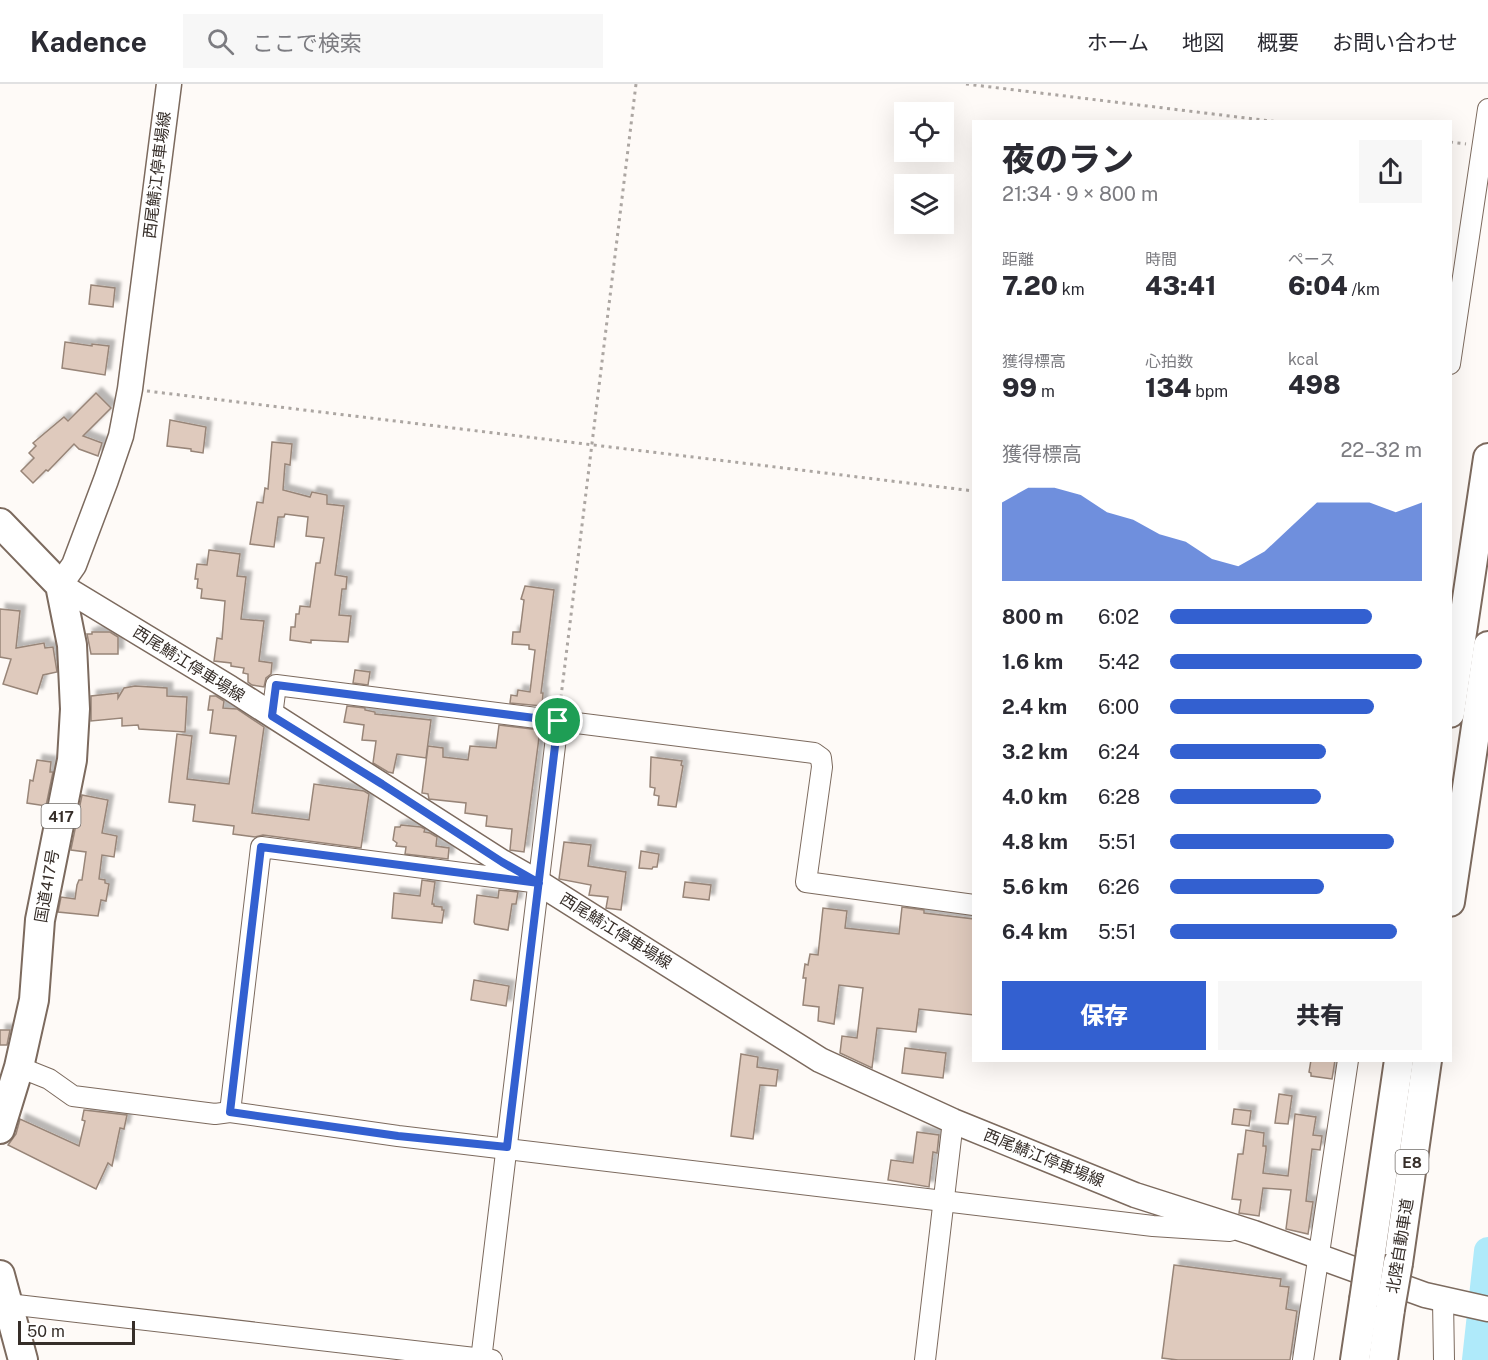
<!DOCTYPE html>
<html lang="ja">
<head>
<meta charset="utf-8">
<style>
	body { margin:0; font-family:"Public Sans","Noto Sans JP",sans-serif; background:#f7f7f7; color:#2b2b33; height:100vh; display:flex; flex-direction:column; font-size:22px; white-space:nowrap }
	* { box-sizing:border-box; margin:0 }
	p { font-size:20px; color:#7c7c81 }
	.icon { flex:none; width:33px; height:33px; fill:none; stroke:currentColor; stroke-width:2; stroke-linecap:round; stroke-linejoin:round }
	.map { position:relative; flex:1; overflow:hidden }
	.drawer { position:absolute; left:972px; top:36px; width:480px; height:942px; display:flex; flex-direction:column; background:#fff; border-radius:0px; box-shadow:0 6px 24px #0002 }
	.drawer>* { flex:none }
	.fabs { position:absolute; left:894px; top:18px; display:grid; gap:12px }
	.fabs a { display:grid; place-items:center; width:60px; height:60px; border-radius:0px; background:#fff; box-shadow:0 6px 24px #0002; font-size:30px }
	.scale { position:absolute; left:18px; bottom:15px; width:117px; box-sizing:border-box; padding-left:6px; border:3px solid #362e29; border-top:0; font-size:16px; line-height:21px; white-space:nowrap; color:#362e29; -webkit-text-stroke:4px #fff; paint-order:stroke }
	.pin { position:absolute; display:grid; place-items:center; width:51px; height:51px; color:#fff; margin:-26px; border:3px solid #fff; border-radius:50%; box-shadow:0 2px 6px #0007 }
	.round { display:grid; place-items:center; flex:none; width:63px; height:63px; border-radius:0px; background:#f7f7f7 }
	.headline { display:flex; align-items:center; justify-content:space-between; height:102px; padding:0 30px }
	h1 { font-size:33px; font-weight:800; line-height:45px }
	.stats { display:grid; grid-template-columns:repeat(3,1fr); gap:9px; height:102px; padding:6px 30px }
	.stats div { display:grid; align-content:center }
	.stats b { font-size:26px; font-weight:800 }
	.stats small { font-size:16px; font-weight:400 }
	.stats p { font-size:16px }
	.chart { height:168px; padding:12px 30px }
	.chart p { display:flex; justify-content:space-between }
	.chart svg { width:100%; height:108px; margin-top:6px; fill:#3360d0; opacity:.7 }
	.primary-button { display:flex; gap:12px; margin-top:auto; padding:12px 30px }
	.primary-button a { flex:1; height:69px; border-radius:0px; background:#3360d0; color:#fff; font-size:24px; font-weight:800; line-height:69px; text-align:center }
	.primary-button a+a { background:#f7f7f7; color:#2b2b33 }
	ul { padding:0 30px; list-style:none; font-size:20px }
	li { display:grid; grid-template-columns:96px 72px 1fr; align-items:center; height:45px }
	li i { height:15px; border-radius:8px; background:#3360d0 }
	header { display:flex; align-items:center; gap:36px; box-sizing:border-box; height:84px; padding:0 30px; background:#fff; border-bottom:2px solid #e1e1e2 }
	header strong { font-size:28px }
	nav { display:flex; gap:33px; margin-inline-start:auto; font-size:21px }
	.search { width:420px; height:54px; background:#f7f7f7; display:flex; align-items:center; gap:15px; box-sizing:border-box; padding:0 21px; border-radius:0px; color:#7c7c81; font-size:22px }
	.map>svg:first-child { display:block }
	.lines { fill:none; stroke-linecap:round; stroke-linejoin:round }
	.river { stroke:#afeafa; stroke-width:28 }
	.building { fill:#dfcabd; stroke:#988578; stroke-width:1.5; filter:url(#shadow) }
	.minor-casing { stroke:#7c6a5e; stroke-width:22 }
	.major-casing { stroke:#7c6a5e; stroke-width:27 }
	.highway-casing { stroke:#7c6a5e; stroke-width:32 }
	.path { stroke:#aca6a2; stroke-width:3; stroke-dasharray:3 4.5; stroke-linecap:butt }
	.minor { stroke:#fff; stroke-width:20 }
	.major { stroke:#fff; stroke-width:24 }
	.highway { stroke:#fff; stroke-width:28 }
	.highway-bridge-casing { stroke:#7c6a5e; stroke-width:32; stroke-linecap:butt }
	.highway-bridge { stroke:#fff; stroke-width:28 }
	.route-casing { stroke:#fff; stroke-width:12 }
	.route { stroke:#3360d0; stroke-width:8 }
	.labels { text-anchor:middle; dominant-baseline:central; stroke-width:6; stroke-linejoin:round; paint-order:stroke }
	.shield { fill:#fff; stroke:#726d69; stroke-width:1.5 }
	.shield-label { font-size:15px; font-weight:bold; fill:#362e29 }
	.street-label { font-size:16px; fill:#362e29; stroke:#fff }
</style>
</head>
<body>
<header>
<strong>Kadence</strong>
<div class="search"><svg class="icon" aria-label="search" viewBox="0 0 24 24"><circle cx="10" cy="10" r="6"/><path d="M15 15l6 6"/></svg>ここで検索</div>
<nav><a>ホーム</a><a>地図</a><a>概要</a><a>お問い合わせ</a></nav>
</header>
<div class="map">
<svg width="1488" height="1276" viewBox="0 0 1488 1276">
	<defs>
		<filter id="shadow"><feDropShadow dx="5.5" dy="-5.5" stdDeviation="1.5" flood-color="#0004"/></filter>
	</defs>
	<rect width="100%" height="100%" fill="#fefaf7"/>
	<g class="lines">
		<polyline class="river" points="1476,1276 1488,1167"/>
	</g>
	<g class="building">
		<polygon points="91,201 115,204 113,223 89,220"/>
		<polygon points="65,258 92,262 92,260 109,262 105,291 62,284"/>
		<polygon points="96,309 111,324 83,352 102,359 98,372 79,365 74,360 48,387 46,386 33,399 21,387 34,374 29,369 36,362 33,359 64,333 68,337"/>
		<polygon points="170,336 206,343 203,369 191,367 191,365 167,362"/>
		<polygon points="272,358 292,360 290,381 285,380 283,406 310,413 312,408 327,411 327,420 344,422 335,491 347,493 346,505 342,505 339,531 351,532 348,558 311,556 311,559 290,556 291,543 295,543 296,530 299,530 300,522 310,523 316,479 320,479 324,454 306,452 308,433 285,430 284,433 278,433 274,463 250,460 257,418 263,419 265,404 268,405"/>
		<polygon points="209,466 240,470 237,492 246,493 241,535 264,537 259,577 272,579 271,590 266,594 264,603 252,601 248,598 248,590 243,589 244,584 231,582 231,579 214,577 217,554 222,555 225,517 201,514 202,505 197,504 198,495 195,495 197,480 207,481"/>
		<polygon points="525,502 554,506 541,609 543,609 542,622 510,619 511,611 517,612 518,606 530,608 535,566 529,565 529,561 512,560 513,548 520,548 524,516 521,515"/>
		<polygon points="0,525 20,527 16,564 44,559 45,564 53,563 57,588 43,591 37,610 3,600 11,575 0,573"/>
		<polygon points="92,548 110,548 118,553 118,570 91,570 87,550 92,550"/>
		<polygon points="355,586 370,588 368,601 353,599"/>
		<polygon points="135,602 167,604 167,612 187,613 185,648 139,645 138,641 122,642 122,634 91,637 91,612 118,609 118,614 124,604"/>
		<polygon points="210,612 216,612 224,617 223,624 237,625 264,643 252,729 309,736 314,700 364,707 369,710 361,764 263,751 255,753 233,750 234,742 193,737 195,721 169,718 177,650 192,652 187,695 229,700 236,652 210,649 213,626 208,626"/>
		<polygon points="347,622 365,624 365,626 375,628 375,630 431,636 426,674 397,670 393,689 388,688 373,679 376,657 362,656 364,641 344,638"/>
		<polygon points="499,641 540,646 524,768 510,766 512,745 486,742 487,732 465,729 466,719 429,715 428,710 422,709 428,662 443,664 443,673 468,676 470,662 496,664"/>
		<polygon points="651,673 682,677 681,681 683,682 676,723 658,721 659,712 654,711 655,704 650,703"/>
		<polygon points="37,676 51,678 50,688 53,688 46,722 27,719 30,696 33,697"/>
		<polygon points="82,711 108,716 102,749 117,752 114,773 102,771 99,795 105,796 105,799 109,800 106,817 101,816 98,832 58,828 61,813 75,815 77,801 79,796 82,796 86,768 71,766 71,765"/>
		<polygon points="401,741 421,743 425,745 424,748 430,749 437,753 436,762 449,764 448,775 405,770 406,763 396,762 397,759 393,756 395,743 400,743"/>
		<polygon points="564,758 591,761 588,782 626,788 621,826 606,824 608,813 589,811 591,801 559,795"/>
		<polygon points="641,767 659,770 657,783 653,783 652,785 639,784"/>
		<polygon points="422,796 435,798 432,820 434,820 434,822 442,823 442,826 444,826 442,839 392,834 394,809 420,812"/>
		<polygon points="685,798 711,801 709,816 683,813"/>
		<polygon points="499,806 518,808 516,820 512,820 508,846 475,840 474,838 477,811 498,814"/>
		<polygon points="902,823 924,826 924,829 974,835 974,931 919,925 916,948 877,944 872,984 840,969 842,952 857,954 863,904 839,901 834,940 818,937 819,923 803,921 806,894 803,894 805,880 808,881 810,870 818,871 823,824 847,827 845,844 899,850"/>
		<polygon points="474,896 509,902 506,922 471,916"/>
		<polygon points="0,946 10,946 7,961 0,961"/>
		<polygon points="905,964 946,969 943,994 902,989"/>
		<polygon points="741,970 758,973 757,983 778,986 776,1002 760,1001 753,1055 731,1052"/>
		<polygon points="1311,976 1335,976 1332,995 1311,992 1311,989 1309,988"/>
		<polygon points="1279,1010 1292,1012 1288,1040 1275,1039"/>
		<polygon points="1234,1025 1251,1027 1249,1042 1232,1040"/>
		<polygon points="84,1026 127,1031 124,1045 120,1044 112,1082 108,1079 96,1105 8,1061 16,1050 20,1035 79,1062 85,1037 82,1036"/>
		<polygon points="1295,1030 1316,1033 1313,1051 1322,1052 1320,1066 1312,1065 1306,1117 1313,1118 1308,1150 1286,1145 1291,1106 1263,1104 1259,1132 1239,1129 1241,1116 1232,1115 1238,1070 1243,1070 1246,1046 1264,1049 1263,1062 1266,1062 1266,1066 1263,1089 1288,1092"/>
		<polygon points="917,1048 939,1051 937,1069 933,1068 929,1103 888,1096 891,1076 913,1079"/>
		<polygon points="1174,1181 1281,1195 1280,1202 1289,1203 1286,1225 1297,1227 1290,1276 1178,1276 1162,1274"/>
	</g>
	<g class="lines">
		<g class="minor-casing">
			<g id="minor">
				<polyline points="1450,280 1488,25"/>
				<polyline points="272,632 276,601 814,669 821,674 822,683 806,798 974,821"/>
				<polyline points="19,983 49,995 73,1012 215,1030 230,1028 398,1052 1153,1142 1230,1147"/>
				<polyline points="230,1028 261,763 532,798"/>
				<polyline points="1443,1216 1444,1276"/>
				<polyline points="8,1220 492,1276"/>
				<polyline points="481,1276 558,637"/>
				<polyline points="925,1276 953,1037"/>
				<polyline points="1303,1276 1348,976"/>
			</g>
		</g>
		<g class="major-casing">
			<polyline id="major" points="169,0 130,305 121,352 106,396 74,481 60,501 230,604 502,778 539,799 820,976 953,1037 1135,1111 1254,1149 1425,1211 1488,1225"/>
		</g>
		<g class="highway-casing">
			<g id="highway">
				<polyline points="0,439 60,501 72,561 75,625 72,676 40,836 34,916 19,983 0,1045"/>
				<polyline points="1450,629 1488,374"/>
				<polyline points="1450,818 1488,562"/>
				<polyline points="1371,1168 1399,976"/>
				<polyline points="1398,1179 1427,976"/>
				<polyline points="0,1191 23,1276"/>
				<polyline points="1355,1276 1364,1216"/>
				<polyline points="1383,1276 1390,1225"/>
			</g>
		</g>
		<g class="path">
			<polyline points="966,0 1279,38"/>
			<polyline points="1450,58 1466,60"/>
			<polyline points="147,307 974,407"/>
			<polyline points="560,621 636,0"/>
		</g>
		<use href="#minor" class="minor"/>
		<use href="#major" class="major"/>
		<use href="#highway" class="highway"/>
		<g class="highway-bridge-casing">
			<g id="highway-bridge">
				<polyline points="1364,1216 1371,1168"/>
				<polyline points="1390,1225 1398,1179"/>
			</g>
		</g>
		<use href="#highway-bridge" class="highway-bridge"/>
	</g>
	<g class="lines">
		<g class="route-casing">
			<polyline id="route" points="558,637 507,1063 398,1052 230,1028 261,763 539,799 502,778 382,700 272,632 276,601 558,637"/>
		</g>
		<use href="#route" class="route"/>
	</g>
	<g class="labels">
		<g class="shield">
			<rect x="41.5" y="720" width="39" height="24" rx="4.5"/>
			<rect x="1395.5" y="1066" width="33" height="24" rx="4.5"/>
		</g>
		<g class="shield-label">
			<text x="61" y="732">417</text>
			<text x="1412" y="1078">E8</text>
		</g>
		<g class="street-label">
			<text transform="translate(157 91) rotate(-83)">西尾鯖江停車場線</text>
			<text transform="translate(189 580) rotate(32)">西尾鯖江停車場線</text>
			<text transform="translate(47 802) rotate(-80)">国道417号</text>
			<text transform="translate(616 847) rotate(32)">西尾鯖江停車場線</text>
			<text transform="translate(1044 1074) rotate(22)">西尾鯖江停車場線</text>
			<text transform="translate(1400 1162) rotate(-81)">北陸自動車道</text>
		</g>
	</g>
</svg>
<div class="fabs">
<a><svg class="icon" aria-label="locate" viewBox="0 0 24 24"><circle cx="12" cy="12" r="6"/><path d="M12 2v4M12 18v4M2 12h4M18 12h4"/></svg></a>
<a><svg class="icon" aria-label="layers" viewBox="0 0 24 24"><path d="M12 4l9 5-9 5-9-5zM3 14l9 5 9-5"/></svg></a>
</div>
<div class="scale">50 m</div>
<div class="pin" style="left:558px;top:637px;background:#1e9e55"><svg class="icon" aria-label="arrive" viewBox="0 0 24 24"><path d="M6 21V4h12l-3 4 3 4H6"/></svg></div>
<section class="drawer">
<div class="headline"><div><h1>夜のラン</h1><p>21:34 · 9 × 800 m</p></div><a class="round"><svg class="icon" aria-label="share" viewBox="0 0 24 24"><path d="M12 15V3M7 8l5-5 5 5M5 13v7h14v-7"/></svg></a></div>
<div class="stats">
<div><p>距離</p><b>7.20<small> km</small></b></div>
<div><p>時間</p><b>43:41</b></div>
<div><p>ペース</p><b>6:04<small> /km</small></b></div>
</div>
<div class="stats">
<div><p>獲得標高</p><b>99<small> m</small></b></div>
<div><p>心拍数</p><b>134<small> bpm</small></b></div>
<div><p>kcal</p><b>498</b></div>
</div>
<div class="chart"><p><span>獲得標高</span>22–32 m</p>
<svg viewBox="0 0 160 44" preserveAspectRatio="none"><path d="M0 44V12L10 6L20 6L30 9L40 16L50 19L60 25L70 28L80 35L90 38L100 32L110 22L120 12L130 12L140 12L150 16L160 12V44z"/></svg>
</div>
<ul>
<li><b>800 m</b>6:02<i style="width:80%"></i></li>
<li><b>1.6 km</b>5:42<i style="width:100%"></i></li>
<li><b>2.4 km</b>6:00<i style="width:81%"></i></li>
<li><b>3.2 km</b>6:24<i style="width:62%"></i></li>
<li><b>4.0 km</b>6:28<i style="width:60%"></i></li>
<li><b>4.8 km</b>5:51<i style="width:89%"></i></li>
<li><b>5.6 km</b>6:26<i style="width:61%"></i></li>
<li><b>6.4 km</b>5:51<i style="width:90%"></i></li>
</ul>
<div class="primary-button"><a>保存</a><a>共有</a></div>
</section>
</div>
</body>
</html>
